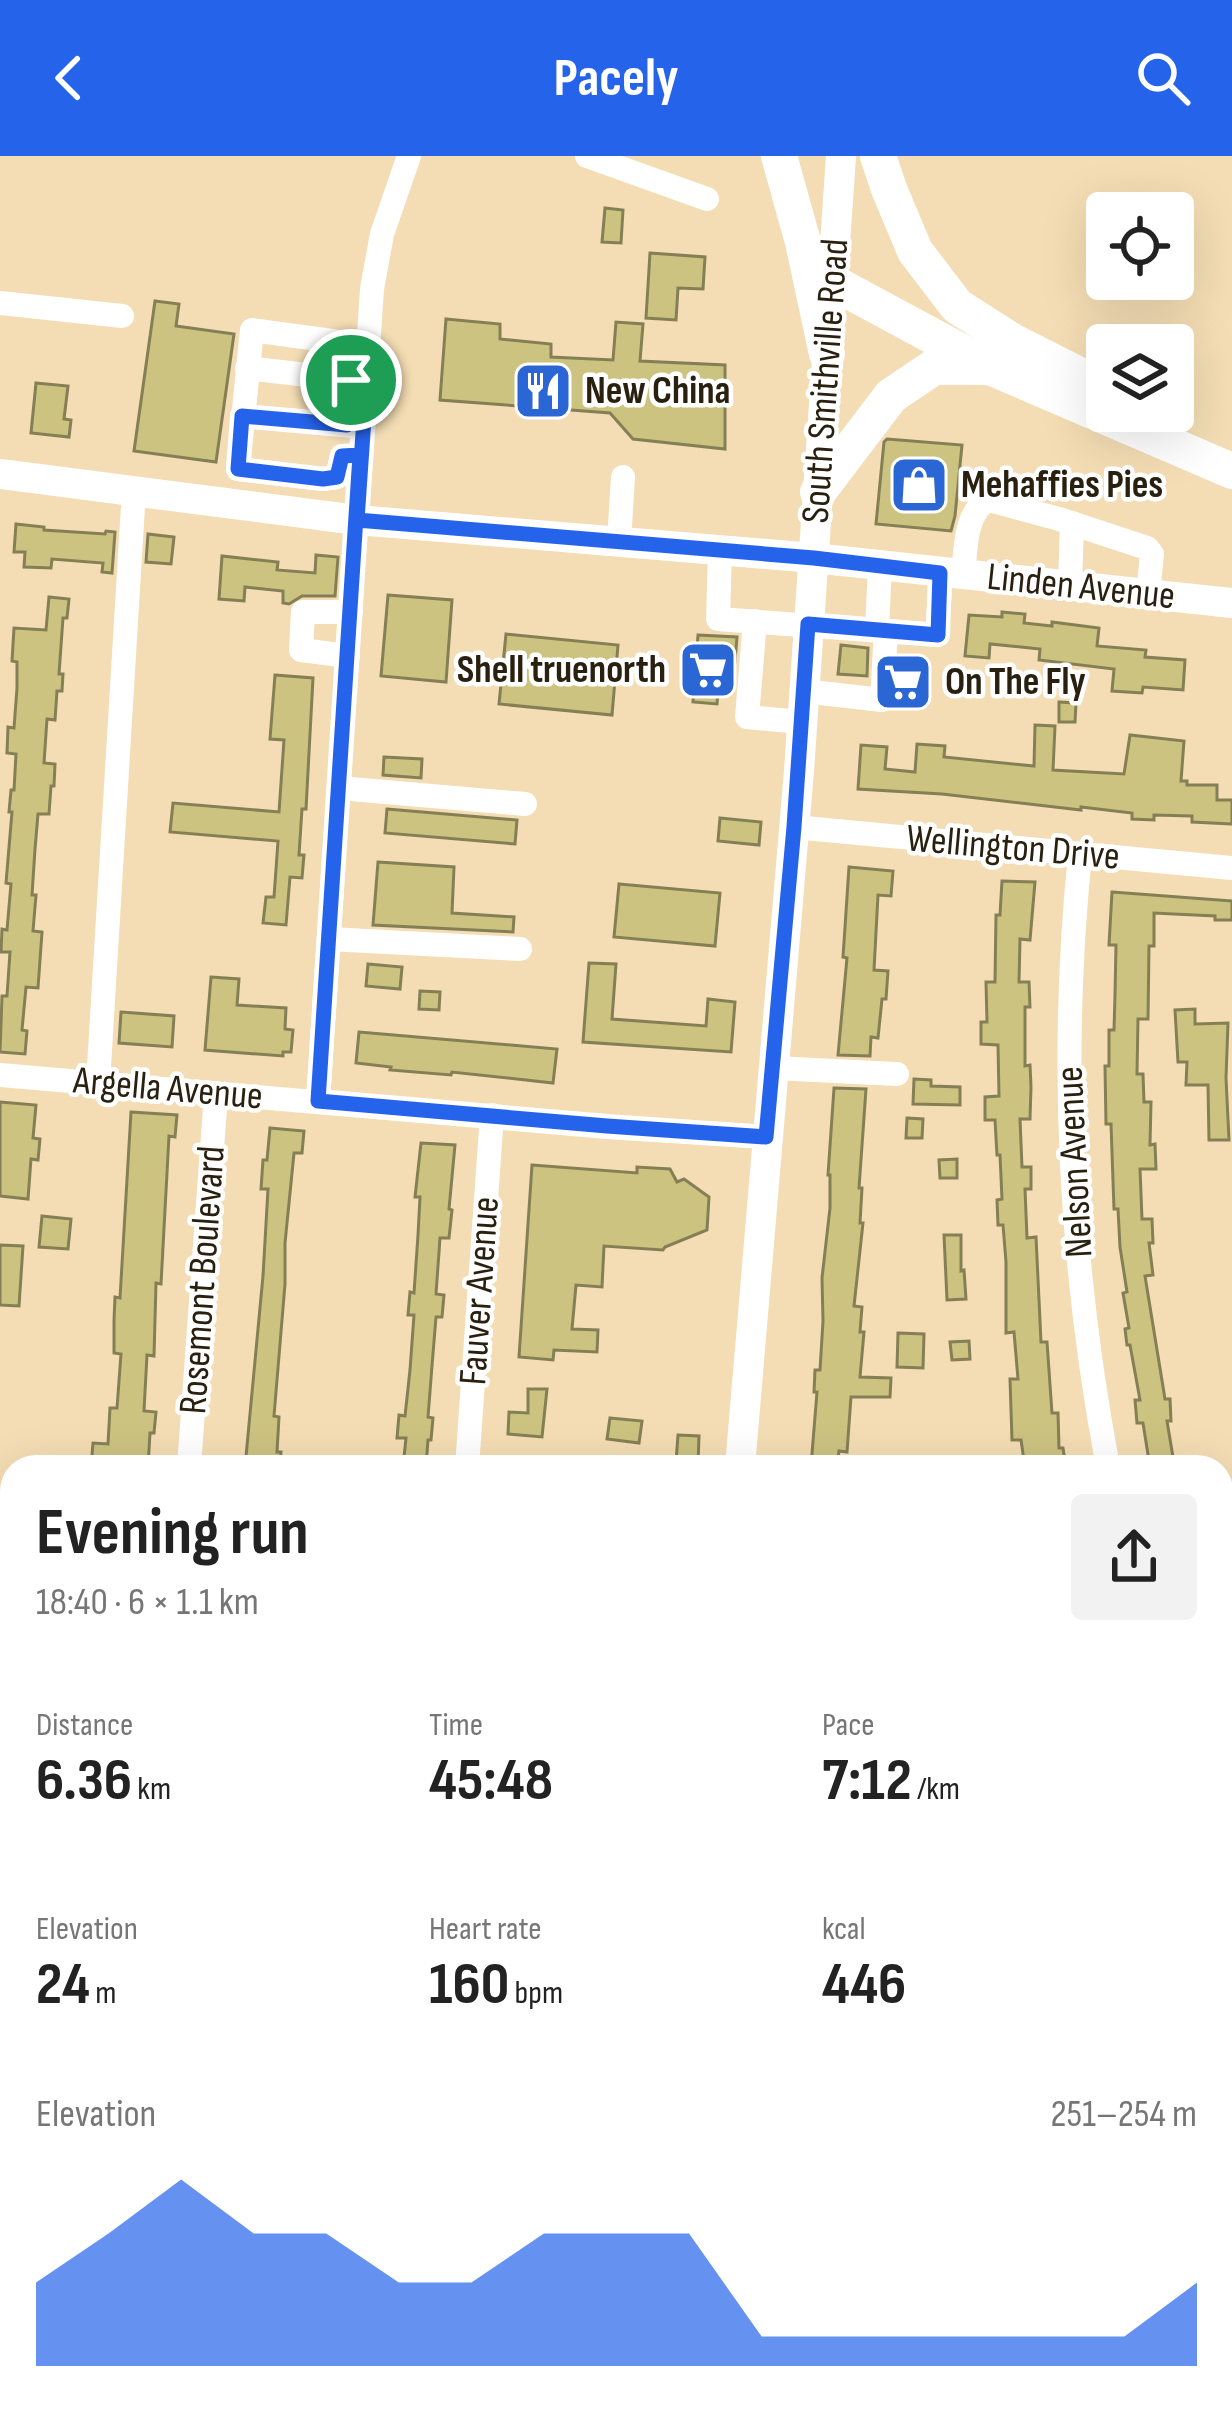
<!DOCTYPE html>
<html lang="en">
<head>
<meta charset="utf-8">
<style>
	body { margin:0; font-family:"Sofia Sans Condensed",sans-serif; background:#f2f2f2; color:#222; height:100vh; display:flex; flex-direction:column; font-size:45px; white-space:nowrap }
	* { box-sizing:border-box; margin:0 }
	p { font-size:39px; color:#767676 }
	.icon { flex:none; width:66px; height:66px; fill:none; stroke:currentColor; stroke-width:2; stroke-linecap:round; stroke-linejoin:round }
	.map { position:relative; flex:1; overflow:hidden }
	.drawer { position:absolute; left:0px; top:1299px; width:1233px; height:972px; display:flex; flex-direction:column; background:#fff; border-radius:36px 36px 0 0; box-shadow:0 12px 48px #0002 }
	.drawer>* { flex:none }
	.tools { position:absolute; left:1086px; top:36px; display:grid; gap:24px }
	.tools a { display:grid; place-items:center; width:108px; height:108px; border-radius:12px; background:#fff; box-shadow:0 12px 48px #0002; font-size:60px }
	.pin { position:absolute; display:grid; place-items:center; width:102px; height:102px; color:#fff; margin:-51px; border:6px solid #fff; border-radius:50%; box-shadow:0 3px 12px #0007 }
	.round { display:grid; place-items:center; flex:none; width:126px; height:126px; border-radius:12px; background:#f2f2f2 }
	.overview { display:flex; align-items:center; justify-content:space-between; height:204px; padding:0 36px }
	h1 { font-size:66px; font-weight:700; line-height:90px }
	.metrics { display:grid; grid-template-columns:repeat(3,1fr); gap:18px; height:204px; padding:12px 36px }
	.metrics div { display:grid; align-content:center }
	.metrics b { font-size:60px; font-weight:700 }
	.metrics small { font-size:33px; font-weight:400 }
	.metrics p { font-size:33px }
	.chart { height:336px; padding:24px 36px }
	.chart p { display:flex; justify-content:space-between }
	.chart svg { width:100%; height:216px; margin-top:12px; fill:#2563eb; opacity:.7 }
	header { display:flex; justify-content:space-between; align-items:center; height:156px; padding:0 36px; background:#2563eb; color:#fff; font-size:54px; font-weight:700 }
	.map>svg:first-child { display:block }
	.building { fill:#ccc381; stroke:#857f56; stroke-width:3 }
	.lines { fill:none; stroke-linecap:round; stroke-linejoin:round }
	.minor { stroke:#fff; stroke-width:24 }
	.major { stroke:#fff; stroke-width:30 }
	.highway { stroke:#fff; stroke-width:36 }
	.route-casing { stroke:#fff; stroke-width:24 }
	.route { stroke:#2563eb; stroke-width:15 }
	.labels { text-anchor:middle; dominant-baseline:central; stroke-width:9; stroke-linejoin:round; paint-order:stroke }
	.street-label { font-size:39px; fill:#292010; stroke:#fff }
	.poi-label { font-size:39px; font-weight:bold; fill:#292010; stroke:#fff; text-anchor:start }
</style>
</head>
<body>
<header><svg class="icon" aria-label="back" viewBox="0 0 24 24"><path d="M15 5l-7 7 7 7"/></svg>Pacely<svg class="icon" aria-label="search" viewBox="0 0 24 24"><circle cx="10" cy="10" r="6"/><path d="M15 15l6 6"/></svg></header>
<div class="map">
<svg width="1232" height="2271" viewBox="0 0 1232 2271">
	<rect width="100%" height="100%" fill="#f4ddb4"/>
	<g class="building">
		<polygon points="605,52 623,54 621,87 602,86"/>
		<polygon points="650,97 705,101 703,133 678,132 676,164 646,162"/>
		<polygon points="155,145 179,148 176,170 234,178 216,306 134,295"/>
		<polygon points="446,163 500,168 500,183 551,188 551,201 613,204 616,166 643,168 640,205 725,209 725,293 633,283 610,257 440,244"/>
		<polygon points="36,227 68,230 64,263 71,264 69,281 31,277"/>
		<polygon points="887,283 962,289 955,360 951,375 876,368 884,286"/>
		<polygon points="16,368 44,371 44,374 105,378 106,375 115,376 112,417 102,416 103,407 52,403 51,412 24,411 25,396 14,396"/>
		<polygon points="148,378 174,381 171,408 146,406"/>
		<polygon points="316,399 338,401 335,440 302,440 289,448 283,447 283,435 245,431 244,445 219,443 222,400 278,406 277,414 315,417"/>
		<polygon points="388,439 452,444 446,526 381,520"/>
		<polygon points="49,441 69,443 67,462 63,462 59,518 63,518 62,535 57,535 55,564 47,563 44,607 55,608 54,630 51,630 49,658 38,658 35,693 32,739 36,739 33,775 42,776 38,832 26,831 22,874 27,875 25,898 0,896 2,840 7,840 10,796 1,796 2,773 7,774 11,728 6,727 12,656 9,656 11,634 14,634 16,598 7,597 8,571 14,572 17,532 17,506 12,505 14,472 46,474"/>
		<polygon points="1002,456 1025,458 1024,467 1052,470 1052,466 1099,472 1097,490 1146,494 1145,501 1185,504 1183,534 1143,531 1142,537 1112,535 1114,513 1039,504 1040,493 990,488 989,502 965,500 969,459 1002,461"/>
		<polygon points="506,478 618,489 612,559 499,548"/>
		<polygon points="698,479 737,481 735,506 721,505 717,548 693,546"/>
		<polygon points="841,489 868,492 867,520 838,518"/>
		<polygon points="901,505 918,507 914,548 898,546"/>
		<polygon points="275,519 313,522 306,653 302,653 299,699 304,699 302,722 290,721 286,769 263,767 266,741 274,741 278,685 170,676 173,647 279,656 284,584 270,583"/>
		<polygon points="1059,546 1076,547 1075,566 1059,566"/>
		<polygon points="1035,569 1055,570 1053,614 1124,618 1130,579 1184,585 1181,625 1187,625 1187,629 1217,629 1217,644 1232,644 1232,668 1192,666 1192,660 1154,659 1154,664 1132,663 1132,657 1081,651 1081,654 942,638 858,633 861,589 887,591 885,613 915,616 917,588 945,590 944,601 1034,610"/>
		<polygon points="384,601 422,603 421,622 383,619"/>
		<polygon points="387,653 517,664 515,688 385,677"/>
		<polygon points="720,662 761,666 759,689 718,685"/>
		<polygon points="378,706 454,711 452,757 514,761 513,776 373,769"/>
		<polygon points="849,711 893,715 891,740 878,739 874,814 888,815 886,843 882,843 878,882 871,881 870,900 838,899 847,802 843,801"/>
		<polygon points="1002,725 1035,726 1030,784 1020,783 1019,826 1029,826 1030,851 1025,851 1025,910 1030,909 1031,931 1030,963 1020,963 1022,1011 1031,1011 1031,1033 1025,1033 1027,1082 1036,1081 1041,1186 1047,1186 1052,1257 1058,1257 1059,1292 1063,1292 1066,1311 1025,1311 1021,1284 1012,1284 1010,1223 1018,1223 1014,1176 1006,1177 1006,1106 1003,1069 998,1069 997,1044 1002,1043 1000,999 997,999 995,964 985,964 985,941 999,940 998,889 981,888 981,866 987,866 986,826 995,826 996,759 1000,759"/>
		<polygon points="619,728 720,737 715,790 614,781"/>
		<polygon points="1112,736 1232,745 1232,764 1215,764 1215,760 1154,757 1154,790 1149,790 1148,863 1138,863 1137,918 1143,918 1144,946 1151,946 1150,989 1155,988 1156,1013 1140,1013 1142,1063 1152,1063 1153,1087 1149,1087 1153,1119 1145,1120 1165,1243 1170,1243 1171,1265 1167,1265 1173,1301 1149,1305 1143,1267 1137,1267 1135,1244 1140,1244 1130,1189 1127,1189 1125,1173 1129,1172 1123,1137 1127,1136 1120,1091 1118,1053 1114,1053 1111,968 1106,968 1105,910 1109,910 1109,874 1114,874 1115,839 1116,789 1109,789"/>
		<polygon points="589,807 616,808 612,863 706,870 708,843 735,846 731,896 583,886"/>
		<polygon points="368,808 402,811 400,833 366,830"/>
		<polygon points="211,821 239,823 237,849 286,852 285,873 293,874 291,896 283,896 283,900 205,894"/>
		<polygon points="420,835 440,836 439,854 419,853"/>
		<polygon points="1195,853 1195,868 1228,867 1226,922 1229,984 1209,984 1208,929 1186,929 1187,906 1178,906 1175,854"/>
		<polygon points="121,856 174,860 172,891 119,887"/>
		<polygon points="359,876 557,893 553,927 452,916 451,919 390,914 391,911 356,907"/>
		<polygon points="914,923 931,924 931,930 960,931 960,949 913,948"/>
		<polygon points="834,932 866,933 859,1032 862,1032 860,1067 863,1067 854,1150 862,1151 860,1176 864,1176 860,1221 891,1222 890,1241 851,1241 847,1296 839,1295 837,1311 821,1311 811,1310 817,1236 814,1236 815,1214 820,1214 823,1165 822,1122 830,1052 830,1019 828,1019"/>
		<polygon points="0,946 36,949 33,982 40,983 38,1004 31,1003 28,1043 0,1040"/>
		<polygon points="131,956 177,959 175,981 169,980 161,1128 156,1127 154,1200 147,1199 144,1255 156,1256 154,1277 150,1277 148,1311 91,1311 93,1287 108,1288 110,1252 117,1252 121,1198 114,1197 114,1164 115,1141 120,1142"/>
		<polygon points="907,962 923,963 922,982 906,982"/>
		<polygon points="270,972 304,975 302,997 294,997 285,1087 285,1128 274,1260 279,1261 277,1296 281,1296 280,1311 245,1311 263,1120 268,1033 261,1033 263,1004 267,1004"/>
		<polygon points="421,987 455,989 449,1053 452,1054 449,1082 440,1082 436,1138 444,1139 442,1161 436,1161 432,1210 428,1261 433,1262 431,1284 428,1284 426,1311 403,1311 406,1282 397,1282 399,1259 405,1260 410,1214 414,1159 408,1159 410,1136 414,1137 418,1079 420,1041 415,1041"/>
		<polygon points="957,1003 957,1022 940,1022 939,1004"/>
		<polygon points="532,1009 637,1017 637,1011 670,1013 677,1026 684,1023 709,1041 707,1074 665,1091 663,1094 604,1090 602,1131 576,1129 572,1173 598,1174 597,1196 554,1194 553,1204 519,1201"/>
		<polygon points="42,1060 71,1063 68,1093 39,1091"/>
		<polygon points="944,1079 961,1079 961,1115 964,1114 966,1143 947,1144"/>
		<polygon points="0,1089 23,1090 19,1150 0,1149"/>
		<polygon points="898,1177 924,1178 923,1212 897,1211"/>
		<polygon points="969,1185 970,1203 952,1204 950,1186"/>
		<polygon points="528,1233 547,1233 542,1281 508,1278 509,1256 528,1257"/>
		<polygon points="610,1262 642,1265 639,1287 607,1283"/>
		<polygon points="678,1279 699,1280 698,1308 676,1306"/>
	</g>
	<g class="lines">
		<g class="minor">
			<polyline points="587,0 707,43"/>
			<polyline points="0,147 122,160"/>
			<polyline points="247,212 351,224"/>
			<polyline points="242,260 363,271"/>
			<polyline points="360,299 342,300 337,321 323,323 238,313 252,174 369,190"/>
			<polyline points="619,386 623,321"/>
			<polyline points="720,394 718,463 937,479 941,417"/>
			<path d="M963 419C966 395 964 355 989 344L1059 363 1147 392 1152 398 1148 438"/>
			<polyline points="1070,429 1072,367"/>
			<polyline points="755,465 747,561 801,566"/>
			<polyline points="877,473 880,410"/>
			<polyline points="348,500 301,494 303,456 351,456"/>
			<polyline points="803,535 882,544 886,474"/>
			<polyline points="339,632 525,648"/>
			<polyline points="794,671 1232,712"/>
			<path d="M1080 699C1059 904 1070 1109 1108 1311"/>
			<polyline points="329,783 520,793"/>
			<polyline points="773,912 897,918"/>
			<polyline points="0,919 607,971 766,981"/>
			<polyline points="98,927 134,334"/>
			<polyline points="318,945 372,133 382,78 409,0"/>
			<polyline points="189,1311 216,938"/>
			<polyline points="467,1311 492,959"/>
			<polyline points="0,1409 12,1410"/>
			<polyline points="1221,1440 1232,1438"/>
			<polyline points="1221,1812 1232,1813"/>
			<polyline points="0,2020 12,2021"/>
			<polyline points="1221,2078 1232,2079"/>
			<polyline points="117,2271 118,2259"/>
			<polyline points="397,2271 398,2259"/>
		</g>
		<g class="major">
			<polyline points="0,318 357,364 814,402 1232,447"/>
			<polyline points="740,1311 799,615 841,0"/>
			<polyline points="667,2271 668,2259"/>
		</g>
		<g class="highway">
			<polyline points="779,0 803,86 827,198"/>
			<polyline points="878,0 889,33 915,95 957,150 1012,185 1107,233"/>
			<polyline points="832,126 990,211 1232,315"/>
			<polyline points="818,336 891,240 934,211 986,211"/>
		</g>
	</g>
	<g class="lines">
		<g class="route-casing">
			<polyline id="route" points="351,224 347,269 242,260 238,313 323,323 337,321 342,300 360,299 318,945 607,970 766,981 794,671 808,468 938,479 940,417 814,402 357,364 369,190 353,188 351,224"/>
		</g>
		<use href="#route" class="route"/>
	</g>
	<defs>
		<g id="restaurant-square" transform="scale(3)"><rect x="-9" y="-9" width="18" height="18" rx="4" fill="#2b67d4" stroke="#fff"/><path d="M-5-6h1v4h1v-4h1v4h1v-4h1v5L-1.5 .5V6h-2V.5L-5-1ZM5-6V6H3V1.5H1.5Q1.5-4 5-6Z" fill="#fff"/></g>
		<g id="shop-square" transform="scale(3)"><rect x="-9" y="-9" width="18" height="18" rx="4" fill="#2b67d4" stroke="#fff"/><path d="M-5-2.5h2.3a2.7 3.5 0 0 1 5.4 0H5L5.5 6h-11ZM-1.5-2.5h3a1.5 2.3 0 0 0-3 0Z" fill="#fff"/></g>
		<g id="supermarket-square" transform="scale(3)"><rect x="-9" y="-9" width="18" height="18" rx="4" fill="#2b67d4" stroke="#fff"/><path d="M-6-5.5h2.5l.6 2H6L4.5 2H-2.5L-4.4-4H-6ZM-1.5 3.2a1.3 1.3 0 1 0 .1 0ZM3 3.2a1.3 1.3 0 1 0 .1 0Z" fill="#fff"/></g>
	</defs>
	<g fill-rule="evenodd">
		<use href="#restaurant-square" x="543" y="235"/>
		<use href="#shop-square" x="919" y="329"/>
		<use href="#supermarket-square" x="708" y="514"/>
		<use href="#supermarket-square" x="903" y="526"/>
	</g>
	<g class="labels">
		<g class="street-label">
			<text transform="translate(826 225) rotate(-86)">South Smithville Road</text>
			<text transform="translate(1081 431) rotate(6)">Linden Avenue</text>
			<text transform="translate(1013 692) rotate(5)">Wellington Drive</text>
			<text transform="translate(168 933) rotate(5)">Argella Avenue</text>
			<text transform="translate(1075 1006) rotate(-93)">Nelson Avenue</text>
			<text transform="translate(203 1124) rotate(-86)">Rosemont Boulevard</text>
			<text transform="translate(480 1135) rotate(-86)">Fauver Avenue</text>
		</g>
		<g class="poi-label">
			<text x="585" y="235">New China</text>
			<text x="961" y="329">Mehaffies Pies</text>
			<text x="666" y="514" text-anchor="end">Shell truenorth</text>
			<text x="945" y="526">On The Fly</text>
		</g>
	</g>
</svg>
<div class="tools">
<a><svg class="icon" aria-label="locate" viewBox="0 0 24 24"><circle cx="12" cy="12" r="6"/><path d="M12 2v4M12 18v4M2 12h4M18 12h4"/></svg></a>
<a><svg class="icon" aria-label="layers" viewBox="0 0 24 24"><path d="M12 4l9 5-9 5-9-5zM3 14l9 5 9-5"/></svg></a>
</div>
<div class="pin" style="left:351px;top:224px;background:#1e9e55"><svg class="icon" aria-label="arrive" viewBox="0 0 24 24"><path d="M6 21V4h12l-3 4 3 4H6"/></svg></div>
<section class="drawer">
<div class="overview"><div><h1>Evening run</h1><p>18:40 · 6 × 1.1 km</p></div><a class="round"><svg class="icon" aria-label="share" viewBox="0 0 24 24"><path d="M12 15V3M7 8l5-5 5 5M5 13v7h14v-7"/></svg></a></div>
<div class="metrics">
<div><p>Distance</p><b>6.36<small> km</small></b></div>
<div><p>Time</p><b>45:48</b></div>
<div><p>Pace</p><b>7:12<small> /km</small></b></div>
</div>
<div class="metrics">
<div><p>Elevation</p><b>24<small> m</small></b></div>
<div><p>Heart rate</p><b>160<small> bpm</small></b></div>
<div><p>kcal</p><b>446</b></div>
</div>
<div class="chart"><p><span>Elevation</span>251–254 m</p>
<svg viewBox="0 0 160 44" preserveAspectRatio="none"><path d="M0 44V27L10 17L20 6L30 17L40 17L50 27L60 27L70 17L80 17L90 17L100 38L110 38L120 38L130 38L140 38L150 38L160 27V44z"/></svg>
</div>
</section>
</div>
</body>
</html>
